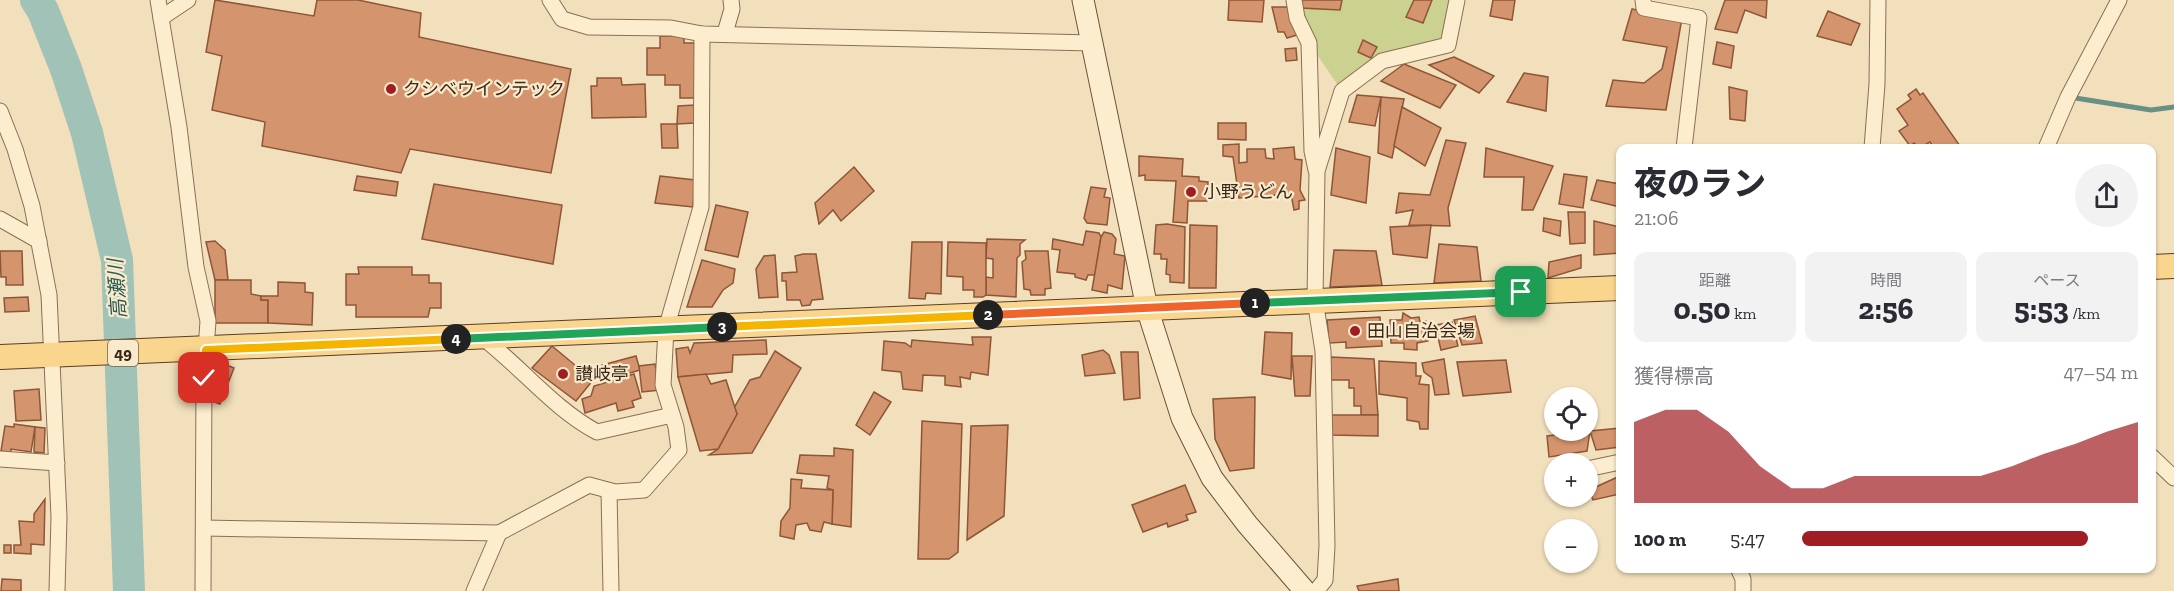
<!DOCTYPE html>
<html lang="ja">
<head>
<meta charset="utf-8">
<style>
	body { margin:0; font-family:"Zilla Slab","Noto Sans JP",serif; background:#f2f2f3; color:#2b2b33; height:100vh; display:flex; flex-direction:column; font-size:22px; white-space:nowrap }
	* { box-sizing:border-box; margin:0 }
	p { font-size:20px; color:#7c7c81 }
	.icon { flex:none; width:33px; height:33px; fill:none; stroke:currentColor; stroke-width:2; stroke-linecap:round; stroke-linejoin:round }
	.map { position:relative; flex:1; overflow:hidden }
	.panel { position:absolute; left:1616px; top:144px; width:540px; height:429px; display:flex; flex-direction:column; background:#fff; border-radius:12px; box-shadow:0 2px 4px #0004 }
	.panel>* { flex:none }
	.fabs { position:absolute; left:1544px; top:387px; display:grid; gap:12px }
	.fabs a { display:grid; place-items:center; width:54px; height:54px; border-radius:50%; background:#fff; box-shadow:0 2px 4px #0004; font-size:30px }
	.pin { position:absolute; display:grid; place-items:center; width:51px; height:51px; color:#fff; margin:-26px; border-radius:12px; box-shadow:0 3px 9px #0006 }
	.km { position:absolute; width:30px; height:30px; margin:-15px; border-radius:50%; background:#222; color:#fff; font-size:16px; line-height:30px; text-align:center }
	.round { display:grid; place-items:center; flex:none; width:63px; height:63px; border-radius:32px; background:#f2f2f3 }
	.headline { display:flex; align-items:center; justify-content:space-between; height:102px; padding:0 18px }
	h1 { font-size:33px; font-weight:800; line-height:45px }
	.metrics { display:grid; grid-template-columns:repeat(3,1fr); gap:9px; height:102px; padding:6px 18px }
	.metrics div { display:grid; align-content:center; border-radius:12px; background:#f2f2f3; text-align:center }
	.metrics b { font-size:30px; font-weight:800 }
	.metrics small { font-size:16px; font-weight:400 }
	.metrics p { font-size:16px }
	.chart { height:168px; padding:12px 18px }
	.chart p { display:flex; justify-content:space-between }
	.chart svg { width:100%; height:108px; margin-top:6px; fill:#a01e23; opacity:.7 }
	ul { padding:0 18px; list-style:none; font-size:20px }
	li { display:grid; grid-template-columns:96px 72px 1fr; align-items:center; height:45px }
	li i { height:15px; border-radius:8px; background:#a01e23 }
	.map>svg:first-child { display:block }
	.green { fill:#cbd18f }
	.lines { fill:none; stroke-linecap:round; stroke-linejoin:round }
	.stream { stroke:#679185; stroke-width:5 }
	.river { stroke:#a0c2b7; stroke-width:32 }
	.building { fill:#d4946d; stroke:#8d5637; stroke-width:1.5 }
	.street-casing { stroke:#8b6f54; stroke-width:17 }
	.secondary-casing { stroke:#6d5037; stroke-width:23 }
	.primary-casing { stroke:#583d29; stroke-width:26 }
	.street { stroke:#fcedcf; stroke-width:15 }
	.secondary { stroke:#fcedcf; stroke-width:21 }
	.primary { stroke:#fad58e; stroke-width:24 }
	.split-1-casing { stroke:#fff; stroke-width:12 }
	.split-2-casing { stroke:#fff; stroke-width:12 }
	.split-3-casing { stroke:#fff; stroke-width:12 }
	.split-4-casing { stroke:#fff; stroke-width:12 }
	.split-5-casing { stroke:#fff; stroke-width:12 }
	.split-1 { stroke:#22a559; stroke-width:8 }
	.split-2 { stroke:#f0652b; stroke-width:8 }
	.split-3 { stroke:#f5b400; stroke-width:8 }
	.split-4 { stroke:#22a559; stroke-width:8 }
	.split-5 { stroke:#f5b400; stroke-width:8 }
	.poi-dot { fill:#a01e23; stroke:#f9eacc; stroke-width:2 }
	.labels { text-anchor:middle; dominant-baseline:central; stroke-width:4.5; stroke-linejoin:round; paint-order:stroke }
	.shield { fill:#f9eacc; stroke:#73624f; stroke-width:1.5 }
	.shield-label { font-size:16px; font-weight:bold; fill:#39281a }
	.poi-label { font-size:18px; fill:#39281a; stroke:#f9eacc; text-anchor:start }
	.water-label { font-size:20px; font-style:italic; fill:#285a55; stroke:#f9eacc }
</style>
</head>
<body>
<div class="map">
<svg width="2174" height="591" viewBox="0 0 2174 591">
	<rect width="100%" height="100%" fill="#f2e0bc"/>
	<polygon class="green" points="1294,0 1457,0 1448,45 1382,61 1342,91 1309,43"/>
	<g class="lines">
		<polyline class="stream" points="2069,97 2151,110 2174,107"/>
		<polyline class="river" points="36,0 43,11 66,69 87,133 117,260 129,591"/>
	</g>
	<g class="building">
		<polygon points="215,0 314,16 317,0 358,0 421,13 419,37 571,69 551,173 410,149 401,173 262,146 265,122 212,110 222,56 206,52"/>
		<polygon points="1229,0 1264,0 1262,22 1228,20"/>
		<polygon points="1302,0 1342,0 1340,10 1301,8"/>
		<polygon points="1414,0 1432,0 1423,23 1406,17"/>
		<polygon points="1493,0 1515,0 1512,20 1490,16"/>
		<polygon points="1725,0 1767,0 1766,18 1745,10 1737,33 1715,29"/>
		<polygon points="1272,7 1288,7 1297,35 1287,38 1284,32 1278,32"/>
		<polygon points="1632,9 1682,18 1666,110 1606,106 1613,80 1644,83 1662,69 1667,47 1623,40"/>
		<polygon points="1828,11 1860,24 1851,45 1817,36"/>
		<polygon points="660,36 684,36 684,43 698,43 699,98 680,98 680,85 665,85 665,75 647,75 647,48 660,48"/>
		<polygon points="1363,40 1377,47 1371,58 1358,52"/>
		<polygon points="1717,42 1734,46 1731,68 1713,64"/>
		<polygon points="1296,48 1297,60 1286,61 1285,49"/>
		<polygon points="1454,57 1494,76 1479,93 1429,65"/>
		<polygon points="1404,64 1456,85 1440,108 1381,81"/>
		<polygon points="1524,73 1548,77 1546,111 1507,102"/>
		<polygon points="597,78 621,78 622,85 645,84 646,117 592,118 591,86 597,86"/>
		<polygon points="1729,87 1747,91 1745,121 1730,119"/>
		<polygon points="1916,89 1920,95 1923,93 1960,146 1934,148 1930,142 1919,148 1914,143 1910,146 1899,131 1908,125 1897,109 1911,99 1908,95"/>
		<polygon points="1357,95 1381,97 1375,126 1349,122"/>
		<polygon points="1381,97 1404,99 1392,158 1378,153"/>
		<polygon points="695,105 695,123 677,124 678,106"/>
		<polygon points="1402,107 1441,128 1425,166 1394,146"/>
		<polygon points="1218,123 1246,123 1246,140 1218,139"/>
		<polygon points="661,124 677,124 678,148 662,148"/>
		<polygon points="1446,140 1466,143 1448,208 1450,226 1409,225 1413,210 1396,213 1399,193 1430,195"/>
		<polygon points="1239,144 1239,163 1247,162 1247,149 1265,149 1266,158 1274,159 1273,149 1294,147 1295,159 1302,160 1300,190 1305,200 1299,201 1299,209 1294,210 1291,194 1239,198 1233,157 1223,156 1223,145"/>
		<polygon points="1336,148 1370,157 1366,203 1331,195"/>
		<polygon points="1486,148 1553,166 1533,210 1522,210 1524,177 1484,177"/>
		<polygon points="1139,156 1183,159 1182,176 1199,177 1199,181 1208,182 1207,201 1188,201 1187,223 1173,222 1176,181 1145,180 1145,175 1139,176"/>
		<polygon points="854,167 874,191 841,221 833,210 819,224 815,203"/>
		<polygon points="1564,174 1587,177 1583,208 1559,204"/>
		<polygon points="357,176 398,182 396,196 354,190"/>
		<polygon points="660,176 695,180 693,207 655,203"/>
		<polygon points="1597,180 1620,184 1620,207 1591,200"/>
		<polygon points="434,184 562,205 553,264 422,239"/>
		<polygon points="1091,187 1106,189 1104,197 1110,198 1107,225 1087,223 1084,218"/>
		<polygon points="716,205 748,212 738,257 705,250"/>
		<polygon points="1568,212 1585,212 1585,243 1570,244"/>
		<polygon points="1544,218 1561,221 1560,236 1543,231"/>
		<polygon points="1594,221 1620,227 1620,253 1594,255"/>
		<polygon points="1167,224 1185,227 1184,283 1170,282 1170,275 1166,274 1167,259 1161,259 1161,254 1154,254 1156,225"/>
		<polygon points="1190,225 1217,226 1216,288 1189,288"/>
		<polygon points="1431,225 1427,258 1393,254 1390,227"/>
		<polygon points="1086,231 1099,233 1101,237 1095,275 1088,275 1086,280 1075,277 1075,274 1057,272 1060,250 1052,249 1053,239 1083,245"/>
		<polygon points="1104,232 1112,234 1116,239 1114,254 1125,256 1122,289 1108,285 1107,293 1092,290 1101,237"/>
		<polygon points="987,239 1025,240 1020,244 1020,255 1017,258 1016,297 986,295 986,277 993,278 993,259 986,258"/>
		<polygon points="215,241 225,250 228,280 215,280 206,242"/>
		<polygon points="912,242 942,242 941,294 926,293 925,299 909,298"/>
		<polygon points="948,242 986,243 986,295 983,297 974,297 974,290 963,290 963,277 947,276"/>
		<polygon points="1439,244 1477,247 1481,281 1434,283"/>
		<polygon points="1334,250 1376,251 1382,285 1330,287"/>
		<polygon points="0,251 22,251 23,285 6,285 6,277 1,277"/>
		<polygon points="1025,251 1048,251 1051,288 1045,289 1045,295 1031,295 1030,290 1024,289 1022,262 1026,259"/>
		<polygon points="803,254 816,254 823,299 812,300 810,305 802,306 800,300 787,300 786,281 782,281 782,273 797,272 795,256"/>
		<polygon points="775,255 778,297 759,298 756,269 764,256"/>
		<polygon points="1581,255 1581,268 1548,278 1549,262"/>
		<polygon points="702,260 735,269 733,283 723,290 712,307 687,307"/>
		<polygon points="358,267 412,267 412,275 429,275 429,283 441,283 441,308 430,308 428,317 356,317 356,305 346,305 346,274 359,274"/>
		<polygon points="215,280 251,280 251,294 261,296 261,300 268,300 268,323 215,323"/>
		<polygon points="278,282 305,283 305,292 313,293 312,325 268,323 268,300 261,300 261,296 278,296"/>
		<polygon points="28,297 29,311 5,312 4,298"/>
		<polygon points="1403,313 1411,318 1419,317 1420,322 1426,321 1428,341 1417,343 1417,350 1404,349 1404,343 1391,343 1390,320 1402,320"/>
		<polygon points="1475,316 1482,343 1462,345 1454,320"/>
		<polygon points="1380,317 1382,346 1346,348 1346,342 1329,343 1327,320"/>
		<polygon points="1452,322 1458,346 1441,350 1435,325"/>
		<polygon points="1265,332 1292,333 1291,379 1262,374"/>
		<polygon points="972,337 991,337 988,375 971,372 970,379 960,377 961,387 945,385 945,376 923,375 922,391 903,389 901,372 882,370 884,341 905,343 911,347 912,340 973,345"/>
		<polygon points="766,340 767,354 733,355 732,372 678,377 676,349 688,347 690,353 694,343"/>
		<polygon points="552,346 593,380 576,401 532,368"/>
		<polygon points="1103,350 1109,355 1115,373 1085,376 1082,355"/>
		<polygon points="775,351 801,368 752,453 709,455 718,449 737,414 734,408 750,380 760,377"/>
		<polygon points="1121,352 1138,352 1140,398 1124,400"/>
		<polygon points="636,356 640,370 606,380 602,365"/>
		<polygon points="1292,356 1312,356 1310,396 1295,396"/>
		<polygon points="1330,357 1374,359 1378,415 1361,415 1361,406 1354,406 1354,388 1349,388 1349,380 1330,380"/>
		<polygon points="1444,359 1449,394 1435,395 1432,378 1424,372 1422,363"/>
		<polygon points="1506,360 1511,392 1463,396 1457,362"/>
		<polygon points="1379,361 1416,363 1416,376 1421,376 1419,384 1429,385 1428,429 1420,429 1419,422 1407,420 1407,398 1379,394"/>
		<polygon points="219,362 234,368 220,404 209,400"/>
		<polygon points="655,364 660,390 642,392 639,366"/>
		<polygon points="634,374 641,398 632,401 634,407 618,411 616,403 585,413 582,399 591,396 594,386"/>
		<polygon points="706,374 711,384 726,380 737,414 718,449 700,451 678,377"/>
		<polygon points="39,389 41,420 16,421 14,391"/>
		<polygon points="874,392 891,402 870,435 856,425"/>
		<polygon points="1255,397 1254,468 1230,471 1215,439 1213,399"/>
		<polygon points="1330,415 1378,415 1378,436 1330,435"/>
		<polygon points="922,421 962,424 958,552 949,559 918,559"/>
		<polygon points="14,424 35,427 31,452 11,449 11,453 1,451 5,426 14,427"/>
		<polygon points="1008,425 1004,516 967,540 971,426"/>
		<polygon points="35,427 45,428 44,453 34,452"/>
		<polygon points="1620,428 1620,447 1596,450 1590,431"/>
		<polygon points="1590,431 1587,451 1549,457 1547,436"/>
		<polygon points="834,448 853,450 851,527 832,524 833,490 827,488 829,476 797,473 800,455 834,456"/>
		<polygon points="1620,476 1620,494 1593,500 1589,490"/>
		<polygon points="791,479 802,480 801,488 833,490 832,524 824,522 821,532 810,530 807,523 796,525 794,539 780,536 781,521 790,508"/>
		<polygon points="1185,485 1196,512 1186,515 1188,520 1168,527 1167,523 1143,532 1132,505"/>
		<polygon points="45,499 44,545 31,544 31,554 14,553 14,545 21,545 19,521 34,522 34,514"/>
		<rect x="4" y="545" width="7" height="8"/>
		<polygon points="2,579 21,580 21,591 1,591"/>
		<polygon points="1398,579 1399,591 1359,591 1357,586"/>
	</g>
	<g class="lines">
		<g class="street-casing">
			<g id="street">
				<polyline points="158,0 179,127 196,267 208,321 204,378 203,591"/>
				<polyline points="550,0 562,19 589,27 671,28 702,34 1093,43"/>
				<polyline points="1294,0 1297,18 1309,43 1312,151 1316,170"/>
				<polyline points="1643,0 1644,8 1699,18 1684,148"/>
				<polyline points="161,18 188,0"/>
				<polyline points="725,33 732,9 731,0"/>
				<polyline points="0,111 15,149 32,206 49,295 59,517 57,591"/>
				<polyline points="1872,148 1877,84 1878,0"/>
				<polyline points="2046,148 2068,97 2119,0"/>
				<polyline points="0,219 39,241"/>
				<path d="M483 338C522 368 554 409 597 432L672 415"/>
				<polyline points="2151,456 2174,478"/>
				<polyline points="0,459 57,463"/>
				<polyline points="1587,469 1620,462"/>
				<polyline points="609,491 611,591"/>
				<polyline points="204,528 499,533"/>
				<polyline points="1738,568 1743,579 1743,591"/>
				<polyline points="474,591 499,533 589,485 615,492 644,490 679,450 676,427 663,385 666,329 701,207 702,34"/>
				<polyline points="1316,591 1325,580 1327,546 1323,351 1315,300 1317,171 1342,91 1382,61 1448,45 1457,0"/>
			</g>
		</g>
		<g class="secondary-casing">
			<polyline id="secondary" points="1083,0 1147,308 1182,418 1212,478 1247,524 1305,591"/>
		</g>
		<g class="primary-casing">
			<g id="primary">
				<polyline points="2151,267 2174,266"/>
				<polyline points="0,357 1620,288"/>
			</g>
		</g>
		<use href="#street" class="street"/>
		<use href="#secondary" class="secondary"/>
		<use href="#primary" class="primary"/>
	</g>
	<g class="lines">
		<g class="split-1-casing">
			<polyline id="split-1" points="1255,303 1521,292"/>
		</g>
		<g class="split-2-casing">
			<polyline id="split-2" points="988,315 1255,303"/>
		</g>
		<g class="split-3-casing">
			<polyline id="split-3" points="722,327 988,315"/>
		</g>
		<g class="split-4-casing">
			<polyline id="split-4" points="456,339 722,327"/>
		</g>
		<g class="split-5-casing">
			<polyline id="split-5" points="204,378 206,350 456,339"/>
		</g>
		<use href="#split-1" class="split-1"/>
		<use href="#split-2" class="split-2"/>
		<use href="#split-3" class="split-3"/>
		<use href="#split-4" class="split-4"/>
		<use href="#split-5" class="split-5"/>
	</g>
	<g class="poi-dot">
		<circle cx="391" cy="89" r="6"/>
		<circle cx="1191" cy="192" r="6"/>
		<circle cx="1355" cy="331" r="6"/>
		<circle cx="563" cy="374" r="6"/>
	</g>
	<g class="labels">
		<rect class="shield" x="108" y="340" width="30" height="26" rx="4.5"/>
		<g class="shield-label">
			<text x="123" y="353">49</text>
		</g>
		<g class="poi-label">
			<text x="403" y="89">クシベウインテック</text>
			<text x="1203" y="192">小野うどん</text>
			<text x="1367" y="331">田山自治会場</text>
			<text x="575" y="374">讃岐亭</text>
		</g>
		<g class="water-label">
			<text transform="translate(117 289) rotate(-94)">高瀬川</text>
		</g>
	</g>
</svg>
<div class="fabs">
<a><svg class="icon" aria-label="locate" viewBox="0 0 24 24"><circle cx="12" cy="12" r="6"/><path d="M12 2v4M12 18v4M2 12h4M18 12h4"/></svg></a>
<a>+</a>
<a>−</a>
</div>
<div class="pin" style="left:1521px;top:292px;background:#1e9e55"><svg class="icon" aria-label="arrive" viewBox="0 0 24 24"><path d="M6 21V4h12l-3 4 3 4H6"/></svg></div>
<div class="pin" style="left:204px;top:378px;background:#d93025"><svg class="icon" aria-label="check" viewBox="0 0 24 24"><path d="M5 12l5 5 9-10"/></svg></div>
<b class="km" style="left:1255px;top:303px">1</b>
<b class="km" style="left:988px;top:315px">2</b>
<b class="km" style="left:722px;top:327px">3</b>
<b class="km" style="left:456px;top:339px">4</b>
<section class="panel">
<div class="headline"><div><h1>夜のラン</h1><p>21:06</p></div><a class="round"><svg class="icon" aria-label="share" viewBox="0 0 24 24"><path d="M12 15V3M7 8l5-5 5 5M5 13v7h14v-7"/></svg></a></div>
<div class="metrics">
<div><p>距離</p><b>0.50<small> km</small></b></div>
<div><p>時間</p><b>2:56</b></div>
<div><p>ペース</p><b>5:53<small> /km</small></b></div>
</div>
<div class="chart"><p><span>獲得標高</span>47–54 m</p>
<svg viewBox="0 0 160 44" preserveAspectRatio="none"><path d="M0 44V11L10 6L20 6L30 15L40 29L50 38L60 38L70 33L80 33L90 33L100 33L110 33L120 29L130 24L140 20L150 15L160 11V44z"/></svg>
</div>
<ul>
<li><b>100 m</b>5:47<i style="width:85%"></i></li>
</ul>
</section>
</div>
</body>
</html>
